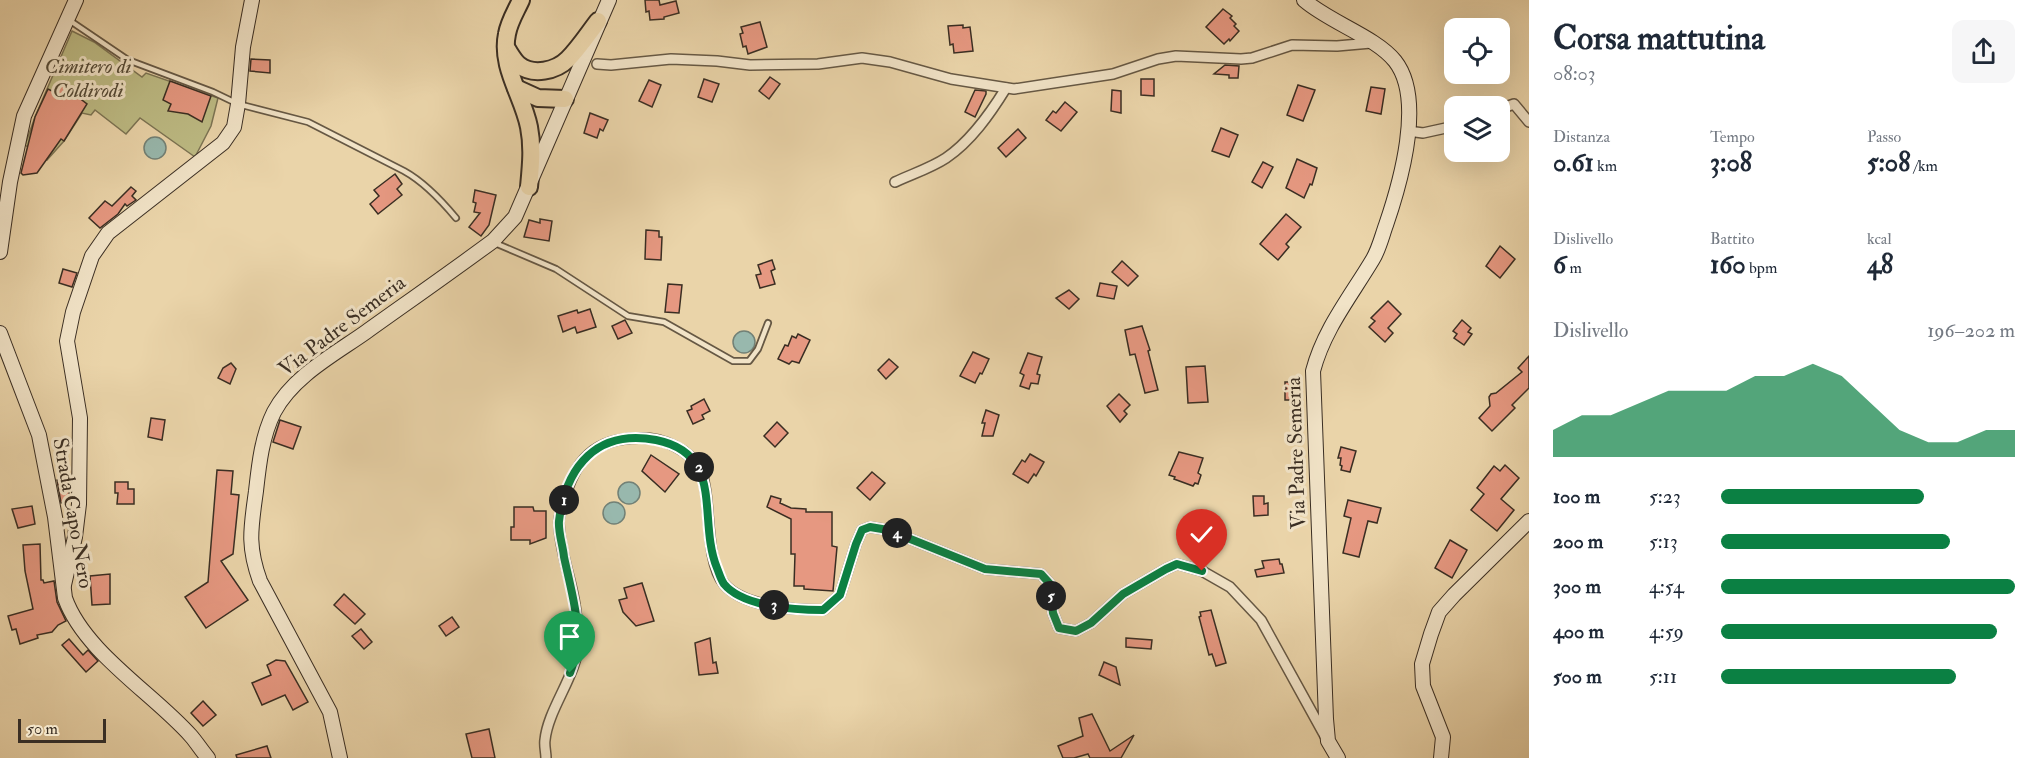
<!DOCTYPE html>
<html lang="it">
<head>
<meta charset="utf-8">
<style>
	body { margin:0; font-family:"IM FELL Double Pica",serif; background:#f6f6f7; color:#1f2937; height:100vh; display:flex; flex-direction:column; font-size:22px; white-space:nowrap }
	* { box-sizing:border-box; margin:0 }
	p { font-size:20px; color:#747a83 }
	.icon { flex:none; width:33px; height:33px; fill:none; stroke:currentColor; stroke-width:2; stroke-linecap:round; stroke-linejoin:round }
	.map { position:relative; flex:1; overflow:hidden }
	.drawer { display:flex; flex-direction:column; background:#fff; width:510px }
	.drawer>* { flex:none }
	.tools { position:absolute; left:1444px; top:18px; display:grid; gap:12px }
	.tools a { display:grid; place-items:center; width:66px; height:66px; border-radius:12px; background:#fff; box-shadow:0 6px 24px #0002; font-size:30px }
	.scale { position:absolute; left:18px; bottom:15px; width:88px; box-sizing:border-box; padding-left:6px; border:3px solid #3a2e23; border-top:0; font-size:16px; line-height:21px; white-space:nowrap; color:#3a2e23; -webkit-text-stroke:4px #f1e3c7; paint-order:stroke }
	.pin { position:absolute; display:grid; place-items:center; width:51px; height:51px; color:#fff; margin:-62px -26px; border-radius:50% 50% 50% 0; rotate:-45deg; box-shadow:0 0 6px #0007 }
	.pin .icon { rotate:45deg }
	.km { position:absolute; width:30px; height:30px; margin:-15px; border-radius:50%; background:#222; color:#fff; font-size:16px; line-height:30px; text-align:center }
	.round { display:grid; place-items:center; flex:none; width:63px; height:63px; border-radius:12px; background:#f6f6f7 }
	.headline { display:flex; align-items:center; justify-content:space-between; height:102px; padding:0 24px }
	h1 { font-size:33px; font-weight:800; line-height:45px }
	.stats { display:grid; grid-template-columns:repeat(3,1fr); gap:9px; height:102px; padding:6px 24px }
	.stats div { display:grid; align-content:center }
	.stats b { font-size:26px; font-weight:800 }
	.stats small { font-size:16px; font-weight:400 }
	.stats p { font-size:16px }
	.chart { height:168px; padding:12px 24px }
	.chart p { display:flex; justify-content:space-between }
	.chart svg { width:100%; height:108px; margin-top:6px; fill:#0b8043; opacity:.7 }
	ul { padding:0 24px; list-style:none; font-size:20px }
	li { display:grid; grid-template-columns:96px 72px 1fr; align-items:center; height:45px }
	li i { height:15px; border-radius:8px; background:#0b8043 }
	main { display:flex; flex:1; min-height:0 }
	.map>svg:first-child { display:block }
	.green { fill:#bdbb84; stroke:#7c7454; stroke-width:1.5 }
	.water { fill:#98b8ad; stroke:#728176; stroke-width:1.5 }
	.building { fill:#e69881; stroke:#3a2e23; stroke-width:1.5 }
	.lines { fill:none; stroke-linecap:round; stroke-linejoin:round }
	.lane-casing { stroke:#665844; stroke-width:8 }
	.street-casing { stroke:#665844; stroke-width:12 }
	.secondary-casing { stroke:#3a2e23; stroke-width:16 }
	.highway-casing { stroke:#3a2e23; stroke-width:20 }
	.lane { stroke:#f1e3c7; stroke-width:4.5 }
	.street { stroke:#f1e3c7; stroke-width:9 }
	.secondary { stroke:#f1e3c7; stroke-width:14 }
	.highway { stroke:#ead4a9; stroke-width:16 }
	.route-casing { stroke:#fff; stroke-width:12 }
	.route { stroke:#0b8043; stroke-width:8 }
	.labels { text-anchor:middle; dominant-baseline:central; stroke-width:6; stroke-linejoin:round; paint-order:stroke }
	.park-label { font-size:21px; font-style:italic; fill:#544a36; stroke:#f1e3c7 }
	.street-label { font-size:21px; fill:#3a2e23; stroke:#f1e3c7 }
</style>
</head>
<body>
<main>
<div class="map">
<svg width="1529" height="758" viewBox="0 0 1529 758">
	<rect width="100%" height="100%" fill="#ead4a9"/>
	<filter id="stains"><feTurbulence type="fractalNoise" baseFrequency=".00333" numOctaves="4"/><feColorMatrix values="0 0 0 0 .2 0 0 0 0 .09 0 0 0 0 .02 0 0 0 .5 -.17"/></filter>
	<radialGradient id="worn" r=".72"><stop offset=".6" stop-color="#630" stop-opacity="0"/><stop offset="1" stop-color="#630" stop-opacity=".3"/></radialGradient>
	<polygon class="green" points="72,31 94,42 142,77 146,73 218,98 211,126 195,157 140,118 126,134 95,110 91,115 82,113 64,141 47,160 25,145 35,117"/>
	<g class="water">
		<circle cx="155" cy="148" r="11"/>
		<circle cx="744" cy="342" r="11"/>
		<circle cx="629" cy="493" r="11"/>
		<circle cx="614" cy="513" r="11"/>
	</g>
	<g class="building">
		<polygon points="645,0 659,0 660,5 676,1 679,13 664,17 664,19 650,20 649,11 646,12"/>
		<polygon points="1223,9 1232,16 1230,18 1236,24 1234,26 1239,31 1230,41 1229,39 1224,44 1206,27"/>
		<polygon points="760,22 767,47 748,54 746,46 743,47 740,34 743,33 741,27"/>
		<polygon points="963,25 963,28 970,27 973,51 954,53 953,44 950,45 948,26"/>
		<polygon points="251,59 270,60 270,73 250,71"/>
		<polygon points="1225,65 1239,66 1238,78 1229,78 1229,75 1214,74"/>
		<polygon points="770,77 780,84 769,99 759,91"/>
		<polygon points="704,79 719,84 712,102 698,97"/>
		<polygon points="1141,79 1154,79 1154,96 1141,95"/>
		<polygon points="649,80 661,85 652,107 639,101"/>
		<polygon points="170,81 211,96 202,122 188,114 168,111 171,104 163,100"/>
		<polygon points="61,84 87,104 64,141 61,139 37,173 23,175 21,173 35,117 48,89 56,93"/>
		<polygon points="1298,85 1315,90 1303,121 1287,115"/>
		<polygon points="1371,87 1385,89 1381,114 1366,111"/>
		<polygon points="975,90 986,91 986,94 975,117 965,112"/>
		<polygon points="1112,90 1121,91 1121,113 1111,111"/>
		<polygon points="1065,102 1077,112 1061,131 1046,120 1053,111 1056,113"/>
		<polygon points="590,113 608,120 603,131 600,129 597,138 584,133"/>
		<polygon points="1221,128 1238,135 1229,157 1212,151"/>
		<polygon points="1018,129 1026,138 1006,157 998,148"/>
		<polygon points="1297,159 1317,168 1312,185 1310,184 1304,198 1286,188"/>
		<polygon points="1263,162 1273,167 1262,188 1252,182"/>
		<polygon points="395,174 402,184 397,189 402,195 378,214 370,204 379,196 374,190"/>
		<polygon points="131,187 136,191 132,196 136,200 127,206 125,204 118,214 100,228 89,218 105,201 112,206"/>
		<polygon points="475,190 496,195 489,225 481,236 469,227 480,213 474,212 476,203 473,202"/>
		<polygon points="1286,214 1301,227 1286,244 1289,247 1278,260 1260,244"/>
		<polygon points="540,219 552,221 549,241 524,237 529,220 540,223"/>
		<polygon points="646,230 659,231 659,237 662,237 661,260 645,259"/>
		<polygon points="1500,246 1515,259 1500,278 1486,266"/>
		<polygon points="772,260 775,269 771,271 775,284 760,288 756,275 761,274 758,265"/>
		<polygon points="1122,261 1138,276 1128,286 1112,272"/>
		<polygon points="63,269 77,273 72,287 59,283"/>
		<polygon points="1100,283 1117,286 1114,299 1097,296"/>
		<polygon points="668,284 682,285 679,313 665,312"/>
		<polygon points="1069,290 1079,299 1069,309 1056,298"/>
		<polygon points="1388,301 1401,314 1388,328 1393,333 1385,342 1369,327 1375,321 1371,318"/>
		<polygon points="590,309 596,327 577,333 575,327 563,332 558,316 577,310 578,313"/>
		<polygon points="625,320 632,333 618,339 612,326"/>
		<polygon points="1462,320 1471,328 1468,332 1472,334 1464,345 1454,338 1457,334 1453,331"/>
		<polygon points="1142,326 1150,350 1148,351 1158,390 1145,393 1135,354 1130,355 1125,330"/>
		<polygon points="798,334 810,340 799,363 792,361 789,364 778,359 785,345 788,346 792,336 796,338"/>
		<polygon points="973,352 989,359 982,374 980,373 975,383 960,376"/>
		<polygon points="1028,353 1042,357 1037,374 1040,375 1038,384 1031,383 1029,389 1020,386 1024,375 1020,373"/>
		<polygon points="1529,356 1529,388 1512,405 1515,408 1492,431 1479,418 1490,406 1489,397 1491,394 1496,393 1522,372 1518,368"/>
		<polygon points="889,359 898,367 886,379 878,370"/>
		<polygon points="231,363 236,369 230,384 218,378 223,368"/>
		<polygon points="1205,366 1208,402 1188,403 1186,367"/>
		<polygon points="1285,382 1297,382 1297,399 1302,403 1302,421 1292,421 1292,400 1285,400"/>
		<polygon points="1119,394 1130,405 1124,411 1127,414 1120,422 1107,406"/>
		<polygon points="704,399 710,411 702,415 704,419 693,424 687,411 692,409 691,406"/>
		<polygon points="986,410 999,415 993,436 982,436 985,423 982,423"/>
		<polygon points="151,418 165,420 162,440 148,437"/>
		<polygon points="280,420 301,427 293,449 273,442"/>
		<polygon points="777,422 788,433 775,447 764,436"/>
		<polygon points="1341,447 1356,451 1350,472 1341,470 1342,466 1340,465 1341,458 1338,458"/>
		<polygon points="1179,452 1203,458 1198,473 1201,475 1198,484 1195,483 1193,486 1174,479 1175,477 1169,475"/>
		<polygon points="1030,454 1044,462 1036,476 1034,474 1028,483 1013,474 1022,460 1025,462"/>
		<polygon points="651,455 679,474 665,492 642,471"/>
		<polygon points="1505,465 1519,478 1501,499 1514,510 1497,531 1471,510 1484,494 1477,488 1494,466 1500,471"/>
		<polygon points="217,470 233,471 231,494 239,495 233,554 221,561 248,600 206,628 185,597 208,582"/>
		<polygon points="872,472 885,483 870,500 857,488"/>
		<polygon points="69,478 69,502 61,503 57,480"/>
		<polygon points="115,482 128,482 128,489 134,489 134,504 117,504 118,493 115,493"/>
		<polygon points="771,496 781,499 780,503 791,508 806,509 806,512 832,512 832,546 837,547 833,591 804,589 804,586 794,586 795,554 791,554 791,519 767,507"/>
		<polygon points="1253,496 1264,496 1264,504 1268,503 1268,515 1254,516"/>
		<polygon points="1348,500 1381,508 1377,523 1368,521 1359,557 1343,553 1351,518 1344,516"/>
		<polygon points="32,506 35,524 18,528 12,509"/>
		<polygon points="514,507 533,507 534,511 546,511 546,538 530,544 530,540 511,540 511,527 514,527"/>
		<polygon points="1450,540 1467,550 1452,578 1435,568"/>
		<polygon points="40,544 41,580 43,580 44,583 54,581 57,602 66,621 58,625 52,632 37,635 38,638 20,644 16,629 12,630 8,616 33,609 25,571 23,545"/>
		<polygon points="1279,559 1280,564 1282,564 1284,573 1257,577 1255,570 1264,568 1262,561"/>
		<polygon points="110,574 110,604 92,605 90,576"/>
		<polygon points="642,583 654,621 636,626 623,612 619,600 627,598 624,588"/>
		<polygon points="344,594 365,614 355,624 334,605"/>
		<polygon points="1211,610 1226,663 1216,666 1212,654 1209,655 1199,617 1201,616 1200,612"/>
		<polygon points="452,617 459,627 446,636 439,626"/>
		<polygon points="361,629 372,642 364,649 352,636"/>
		<polygon points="710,638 713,663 716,662 718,673 699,675 695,643"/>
		<polygon points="1126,638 1152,640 1151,649 1126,647"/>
		<polygon points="69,639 83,655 88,650 98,661 86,672 62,645"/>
		<polygon points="276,660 285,661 308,702 293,710 285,695 262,705 252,683 271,675 267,665"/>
		<polygon points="1104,662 1116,667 1120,685 1099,675"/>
		<polygon points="203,701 216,715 203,726 191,713"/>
		<polygon points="1092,714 1110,751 1134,735 1121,758 1090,758 1088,754 1074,758 1063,758 1058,746 1083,736 1079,718"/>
		<polygon points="489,729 495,758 472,758 466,734"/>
		<polygon points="267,746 271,758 237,758 236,755"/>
	</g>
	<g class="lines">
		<g class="lane-casing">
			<g id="lane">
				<path d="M69 20 128 60 213 92 238 104 308 122 404 171C424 182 441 200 456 218"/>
				<polyline points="495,243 556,269 628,316 664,322 733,361 749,361 758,349 768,323"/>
			</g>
		</g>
		<g class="street-casing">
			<g id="street">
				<polyline points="597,64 611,65 671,59 717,61 750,65 818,64 862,58 890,62 951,79 1014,89 1113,74 1158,59 1176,56 1241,59 1252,58 1292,45 1337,46 1371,43"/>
				<polyline points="1500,109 1514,104 1529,122"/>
				<polyline points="1408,131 1423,133 1455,126"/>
				<path d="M895 182C912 174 931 168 946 158 971 141 990 114 1006 88"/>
				<path d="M546 758C546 752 544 745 545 740 548 708 579 673 578 641 577 629 577 616 575 605 571 578 560 552 559 524 558 517 562 509 564 502 574 461 594 438 639 438 662 437 689 449 701 470 703 474 704 482 705 487 710 513 707 564 724 584 744 607 795 610 823 610L840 595 856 544 862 530 870 527 888 530 985 569 1041 574 1050 584 1053 613 1059 628 1076 631 1091 623 1123 594 1166 569 1177 564 1202 571 1230 587 1261 620 1325 736"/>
			</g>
		</g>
		<g class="secondary-casing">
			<g id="secondary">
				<path d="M1304 0C1329 22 1376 37 1395 61 1425 99 1400 184 1386 225 1382 236 1379 249 1373 259 1351 296 1324 329 1313 371L1326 719 1328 741 1338 758"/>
				<polyline points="0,252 10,182 24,116 76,0"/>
				<path d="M0 333 39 435 55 517 65 598C84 652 154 694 191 736 197 743 202 751 208 758"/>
				<polyline points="64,585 75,537 79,504 80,418 67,341 73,312 92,256 108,233 223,143 234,127 238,104 243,47 252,0"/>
				<path d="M340 758 330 712 260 581C247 545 251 528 256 491 259 464 262 436 274 412 293 376 335 354 366 332 408 302 451 272 493 241L515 217 609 0"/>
				<polyline points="1441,758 1443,737 1423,686 1422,664 1431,634 1439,612 1454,595 1529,521"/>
			</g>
		</g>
		<g class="highway-casing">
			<g id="highway">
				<path d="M521 0C516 11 509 22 507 34 500 67 523 96 529 127 533 147 531 166 529 187"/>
				<path d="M507 49C511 55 514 61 519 65 533 76 556 71 568 59 579 48 588 34 598 21"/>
				<polyline points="516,88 538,98 565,99"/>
			</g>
		</g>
		<use href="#lane" class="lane"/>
		<use href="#street" class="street"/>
		<use href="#secondary" class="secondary"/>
		<use href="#highway" class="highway"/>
	</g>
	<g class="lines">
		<g class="route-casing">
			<path id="route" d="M570 673C573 664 578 652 578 642 578 613 570 585 564 557 563 546 558 532 559 521 566 466 597 429 656 440 726 454 697 519 717 568 719 573 721 580 724 584 743 607 795 610 823 610L840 595 856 544 862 530 870 527 888 530 985 569 1041 574 1050 584 1053 613 1059 628 1076 631 1091 623 1123 594 1166 569 1177 564 1202 571"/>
		</g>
		<use href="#route" class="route"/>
	</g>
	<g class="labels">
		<g class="park-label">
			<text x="88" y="66">Cimitero di<tspan x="88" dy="24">Coldirodi</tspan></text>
		</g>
		<g class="street-label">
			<text transform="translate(342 326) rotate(-37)">Via Padre Semeria</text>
			<text transform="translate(1296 453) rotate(-92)">Via Padre Semeria</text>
			<text transform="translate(73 513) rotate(80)">Strada Capo Nero</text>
		</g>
	</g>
	<rect width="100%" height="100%" filter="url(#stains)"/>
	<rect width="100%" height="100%" fill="url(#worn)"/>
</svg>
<div class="tools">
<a><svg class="icon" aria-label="locate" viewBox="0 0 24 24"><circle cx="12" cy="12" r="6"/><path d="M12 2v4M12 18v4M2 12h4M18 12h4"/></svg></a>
<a><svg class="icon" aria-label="layers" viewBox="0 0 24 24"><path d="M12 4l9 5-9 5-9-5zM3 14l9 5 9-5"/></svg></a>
</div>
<div class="scale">50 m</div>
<div class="pin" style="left:570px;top:673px;background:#1e9e55"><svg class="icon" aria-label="arrive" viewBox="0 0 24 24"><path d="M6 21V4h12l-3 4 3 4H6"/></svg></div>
<div class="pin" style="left:1202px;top:571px;background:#d93025"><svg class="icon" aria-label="check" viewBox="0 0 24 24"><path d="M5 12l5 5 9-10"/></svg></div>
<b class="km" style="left:564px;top:500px">1</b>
<b class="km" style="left:699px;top:467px">2</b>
<b class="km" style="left:774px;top:605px">3</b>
<b class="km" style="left:897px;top:533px">4</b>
<b class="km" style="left:1051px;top:596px">5</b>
</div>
<section class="drawer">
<div class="headline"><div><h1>Corsa mattutina</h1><p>08:03</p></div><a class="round"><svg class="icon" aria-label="share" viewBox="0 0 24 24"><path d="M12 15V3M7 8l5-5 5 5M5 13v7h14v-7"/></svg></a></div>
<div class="stats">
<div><p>Distanza</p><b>0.61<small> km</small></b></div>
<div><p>Tempo</p><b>3:08</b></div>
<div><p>Passo</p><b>5:08<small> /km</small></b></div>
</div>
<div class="stats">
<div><p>Dislivello</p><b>6<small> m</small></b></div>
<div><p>Battito</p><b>160<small> bpm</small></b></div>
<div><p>kcal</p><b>48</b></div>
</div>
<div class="chart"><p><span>Dislivello</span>196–202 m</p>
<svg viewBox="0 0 160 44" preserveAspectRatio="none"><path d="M0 44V33L10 27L20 27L30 22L40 17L50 17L60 17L70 11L80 11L90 6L100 11L110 22L120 33L130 38L140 38L150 33L160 33V44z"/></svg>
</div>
<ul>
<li><b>100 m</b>5:23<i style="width:69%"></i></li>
<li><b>200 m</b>5:13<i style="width:78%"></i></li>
<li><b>300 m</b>4:54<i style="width:100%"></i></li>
<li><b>400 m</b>4:59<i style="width:94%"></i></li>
<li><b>500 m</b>5:11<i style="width:80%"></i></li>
</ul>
</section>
</main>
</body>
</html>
